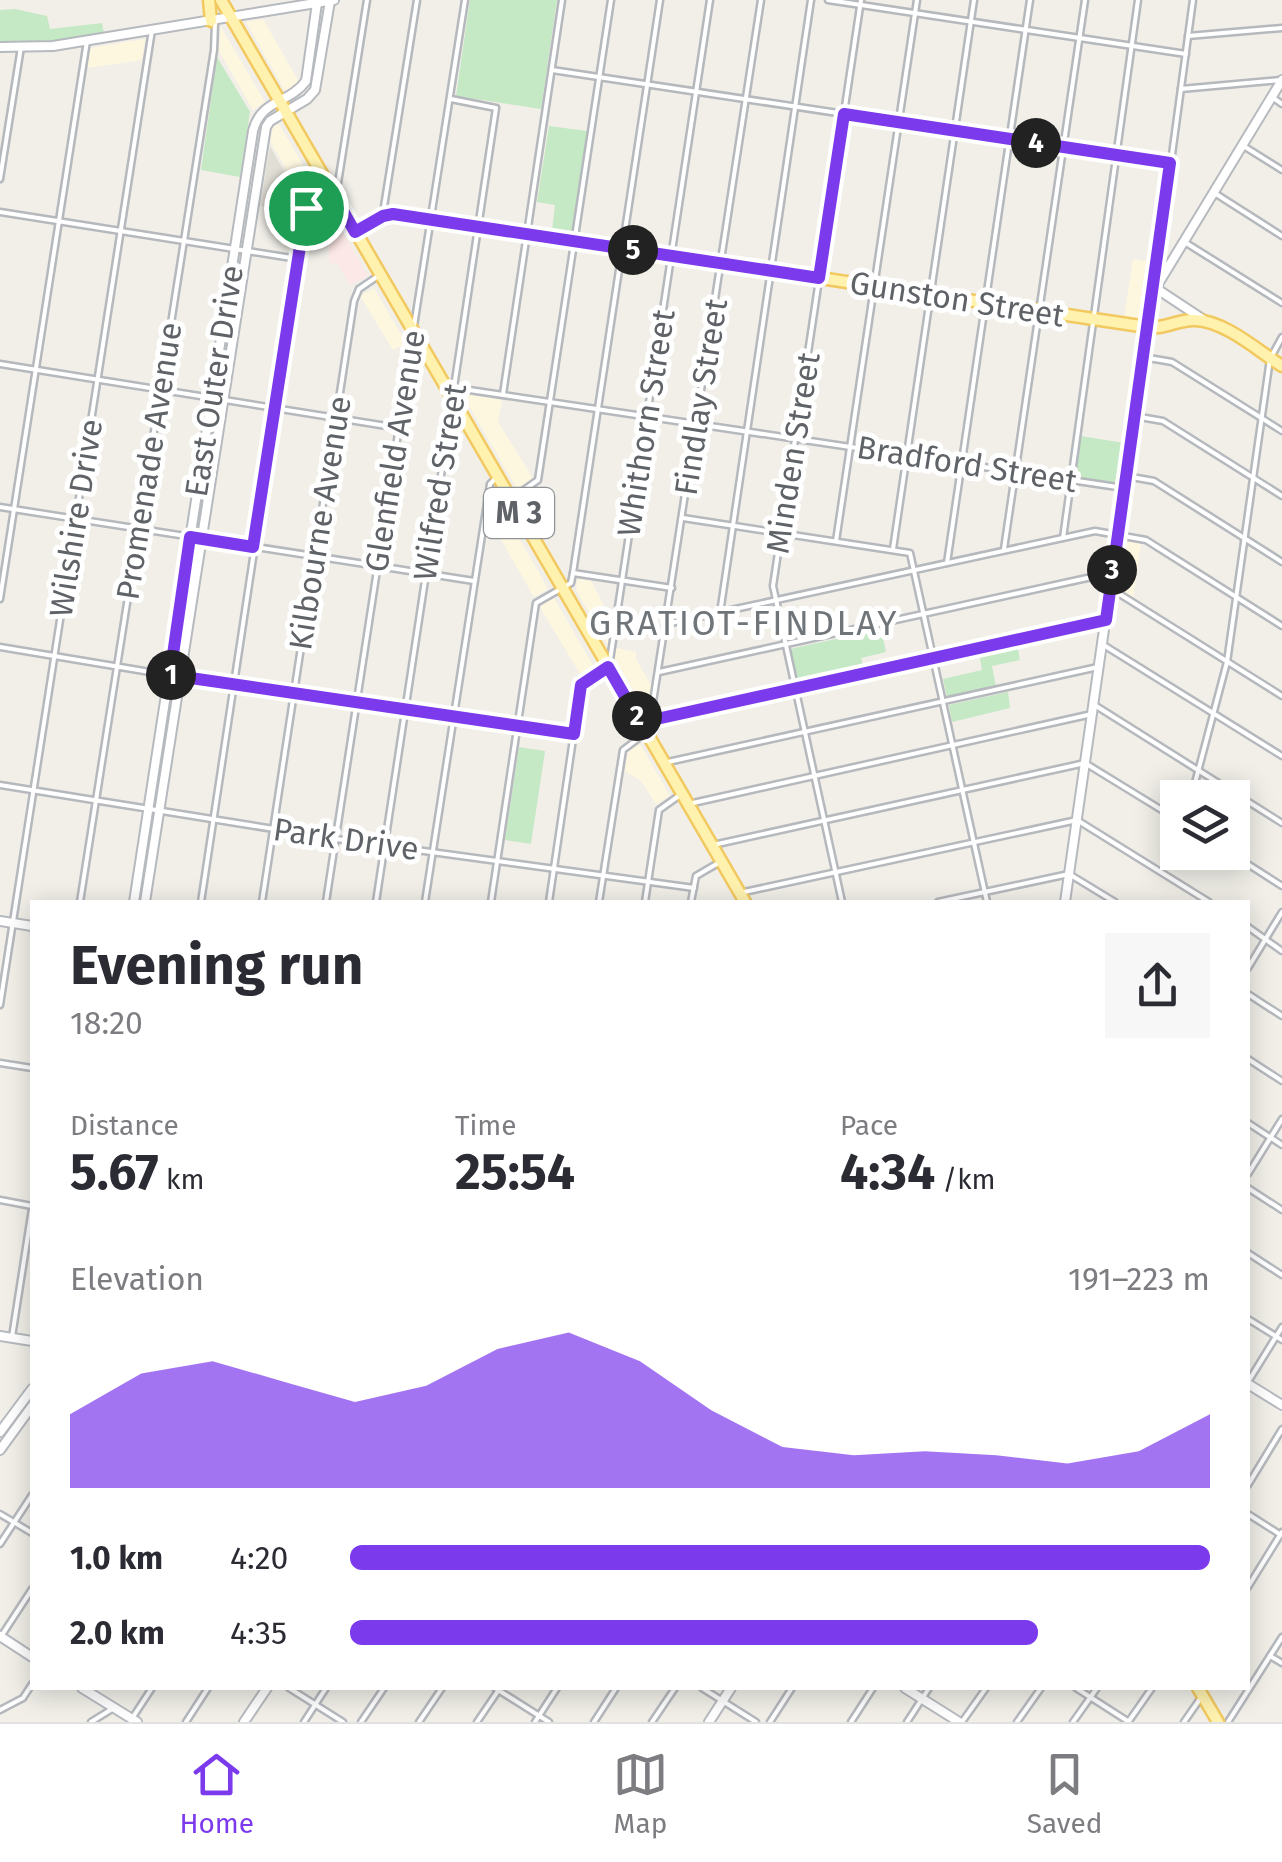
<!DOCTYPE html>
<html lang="en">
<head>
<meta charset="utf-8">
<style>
	body { margin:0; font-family:"Fira Sans",sans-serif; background:#f7f7f7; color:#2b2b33; height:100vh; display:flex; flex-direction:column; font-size:38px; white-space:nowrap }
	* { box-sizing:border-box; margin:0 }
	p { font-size:32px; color:#7c7c81 }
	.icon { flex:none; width:55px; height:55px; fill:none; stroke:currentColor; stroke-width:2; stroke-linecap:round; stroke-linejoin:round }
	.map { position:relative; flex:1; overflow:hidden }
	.details { position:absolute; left:30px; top:900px; width:1220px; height:790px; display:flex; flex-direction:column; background:#fff; border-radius:0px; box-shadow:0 5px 25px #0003 }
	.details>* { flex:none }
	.buttons { position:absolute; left:1160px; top:780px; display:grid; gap:20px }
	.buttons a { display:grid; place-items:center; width:90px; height:90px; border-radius:0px; background:#fff; box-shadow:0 5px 25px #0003; font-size:50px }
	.pin { position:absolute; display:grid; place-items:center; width:85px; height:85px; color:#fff; margin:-42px; border:5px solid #fff; border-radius:50%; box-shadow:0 2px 10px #0007 }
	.km { position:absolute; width:50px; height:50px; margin:-25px; border-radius:50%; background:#222; color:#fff; font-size:28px; line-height:50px; text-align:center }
	.round { display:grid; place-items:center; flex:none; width:105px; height:105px; border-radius:0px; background:#f7f7f7 }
	.summary { display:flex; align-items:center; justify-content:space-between; height:170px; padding:0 40px }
	h1 { font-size:55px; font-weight:700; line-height:75px }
	.stats { display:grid; grid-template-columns:repeat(3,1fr); gap:15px; height:170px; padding:10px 40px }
	.stats div { display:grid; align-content:center }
	.stats b { font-size:50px; font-weight:700 }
	.stats small { font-size:28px; font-weight:400 }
	.stats p { font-size:28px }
	.chart { height:280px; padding:20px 40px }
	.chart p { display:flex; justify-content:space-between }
	.chart svg { width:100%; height:180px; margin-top:10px; fill:#7c3aed; opacity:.7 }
	ul { padding:0 40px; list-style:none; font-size:32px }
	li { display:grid; grid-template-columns:160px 120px 1fr; align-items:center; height:75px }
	li i { height:25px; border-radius:12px; background:#7c3aed }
	.dock { display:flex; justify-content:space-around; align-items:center; height:140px; border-top:2px solid #e1e1e2; background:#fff; font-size:28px; color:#7c7c81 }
	.dock a { display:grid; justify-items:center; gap:5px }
	.dock .current { color:#7c3aed }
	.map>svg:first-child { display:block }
	.commercial { fill:#fef7e0 }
	.education { fill:#e1ded6 }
	.medical { fill:#fce8e6 }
	.green { fill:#c5e8c5 }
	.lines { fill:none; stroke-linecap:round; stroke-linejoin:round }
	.street-casing { stroke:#b5b8bc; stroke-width:9 }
	.secondary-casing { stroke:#b6babf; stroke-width:12 }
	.primary-casing { stroke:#f2c960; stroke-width:15 }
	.street { stroke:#fff; stroke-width:4 }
	.secondary { stroke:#fff; stroke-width:8 }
	.primary { stroke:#fff2af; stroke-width:10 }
	.route-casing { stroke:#fff; stroke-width:20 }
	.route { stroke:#7c3aed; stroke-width:12 }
	.labels { text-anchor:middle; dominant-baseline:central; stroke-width:10; stroke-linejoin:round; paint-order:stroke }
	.shield { fill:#fff; stroke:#8f9295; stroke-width:2.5 }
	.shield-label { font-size:30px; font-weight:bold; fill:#5f6368 }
	.street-label { font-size:32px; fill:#5f6368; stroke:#fff }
	.neighbourhood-label { font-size:35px; letter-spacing:2.5px; fill:#70757a; stroke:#fff }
</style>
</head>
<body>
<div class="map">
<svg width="1282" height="1722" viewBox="0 0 1282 1722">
	<rect width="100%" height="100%" fill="#f1efe8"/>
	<g class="commercial">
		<polygon points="263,19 299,82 285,91 246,22"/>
		<polygon points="221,27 265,102 253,110 219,51"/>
		<polygon points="145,39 142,60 87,68 90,48"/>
		<polygon points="279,124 319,192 305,200 270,141 273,127"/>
		<polygon points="1133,259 1151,262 1141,322 1124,319"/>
		<polygon points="374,288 406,343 393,350 360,296"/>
		<polygon points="461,392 502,400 498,422 534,480 517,489"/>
		<polygon points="493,492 548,589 534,597 489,519"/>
		<polygon points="1124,540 1141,542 1133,599 1115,587"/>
		<polygon points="577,579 591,581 611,619 608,646 576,590"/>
		<polygon points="554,598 595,669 582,677 541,609 541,604"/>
		<polygon points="616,648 636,652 636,659 652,687 648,714 615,659"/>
		<polygon points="640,744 670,796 656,804 641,781 625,771 628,751"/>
	</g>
	<polygon class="education" points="270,146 302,203 300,212 260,206"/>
	<polygon class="medical" points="324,200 368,276 350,285 338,264 329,263 329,242 311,210"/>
	<g class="green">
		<polygon points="470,0 557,0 541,109 456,96"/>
		<polygon points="15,9 47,16 50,29 102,23 104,34 55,41 0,43 0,10"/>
		<polygon points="217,57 250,112 240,177 201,170"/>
		<polygon points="549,126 587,131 571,234 552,231 555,205 537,202"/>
		<polygon points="1081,436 1124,443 1118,483 1075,477"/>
		<polygon points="881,629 886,652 861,658 864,669 798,684 790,649"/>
		<polygon points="1017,644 1020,660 992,666 996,686 947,697 943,679 982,670 979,652"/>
		<polygon points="1008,692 1010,708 952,722 949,705"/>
		<polygon points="519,747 545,751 531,844 505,840"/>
	</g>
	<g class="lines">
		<g class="street-casing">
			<g id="street">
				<polyline points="828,0 1186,54"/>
				<polyline points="1188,36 1282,28"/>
				<polyline points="552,70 1170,163"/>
				<polyline points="1181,89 1281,80"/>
				<polyline points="1272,97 1282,104"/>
				<polyline points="451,99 496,108 453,394"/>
				<polyline points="1242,145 1282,170"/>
				<polyline points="0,179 21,47"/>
				<polyline points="1213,192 1282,236"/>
				<polyline points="0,212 298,259"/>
				<polyline points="383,213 417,0"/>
				<polyline points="1183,241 1282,303"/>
				<polyline points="1154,287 1193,0"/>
				<polyline points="414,326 465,0"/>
				<polyline points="1143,357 1172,362 1282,431"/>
				<polyline points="0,364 399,428"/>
				<polyline points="456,388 1124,488"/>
				<polyline points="503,394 562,0"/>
				<polyline points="1134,416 1163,421 1282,496"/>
				<polyline points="1126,476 1154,481 1282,562"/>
				<polyline points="514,497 538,480 611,0"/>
				<polyline points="0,507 474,581"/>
				<polyline points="683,518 910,553 987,902"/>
				<polyline points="1063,538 1138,0"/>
				<polyline points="836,541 917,0"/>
				<polyline points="893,549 974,0"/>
				<polyline points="1004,549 1085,0"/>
				<polyline points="947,563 1030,0"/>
				<polyline points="573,573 672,588"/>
				<polyline points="1110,588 1282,696"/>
				<polyline points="0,599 87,41"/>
				<polyline points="720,613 811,0"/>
				<polyline points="666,624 1095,531 1146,540 1282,626"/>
				<polyline points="1102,644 1282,756"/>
				<polyline points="0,647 168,675"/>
				<polyline points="610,660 710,0"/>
				<polyline points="659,672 1087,578 1109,577"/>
				<polyline points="182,677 574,734"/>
				<polyline points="1093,704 1282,823"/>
				<polyline points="653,720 1102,620"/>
				<polyline points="649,728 761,0"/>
				<polyline points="668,762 1098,667"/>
				<polyline points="0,785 336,839 694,888"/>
				<polyline points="1191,798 1227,662 1270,359 1282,337"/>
				<polyline points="693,803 1092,714"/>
				<polyline points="713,845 1085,763 1178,820"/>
				<polyline points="1229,852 1282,886"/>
				<polyline points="744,892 1077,820 1209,902"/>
				<polyline points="80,902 214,50 215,23"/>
				<polyline points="201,902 306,208 338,183 367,0"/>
				<polyline points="262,902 354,301 359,289 378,276"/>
				<polyline points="326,902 413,336"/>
				<polyline points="376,902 452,403"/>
				<polyline points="425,902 490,484 497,477"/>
				<polyline points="491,902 536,603 571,583 573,573 660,0"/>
				<polyline points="549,902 581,685 606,669"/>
				<polyline points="599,902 623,750 643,735"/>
				<polyline points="645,902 659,810 680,795"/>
				<polyline points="691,902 696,876 720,862"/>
				<polyline points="842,902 773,586 861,0"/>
				<polyline points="938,902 1069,874 1115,902"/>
				<polyline points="1248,927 1282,951"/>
				<polyline points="1248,968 1282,912"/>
				<polyline points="1248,994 1282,1016"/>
				<polyline points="0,1005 152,30"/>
				<polyline points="1248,1059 1282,1081"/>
				<polyline points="0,1063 32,1068"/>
				<polyline points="1248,1123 1282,1145"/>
				<polyline points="1248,1174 1282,1119"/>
				<polyline points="1248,1188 1282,1210"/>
				<polyline points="0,1200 32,1206"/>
				<polyline points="1248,1253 1282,1275"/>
				<polyline points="1248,1319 1282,1340"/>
				<polyline points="12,1337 32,1209"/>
				<polyline points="1248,1382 1282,1327"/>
				<polyline points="1248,1485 1282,1429"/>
				<polyline points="0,1514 32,1533"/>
				<polyline points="1248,1514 1281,1535"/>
				<polyline points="0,1544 32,1495"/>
				<polyline points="1248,1587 1282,1532"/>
				<polyline points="2,1635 32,1589"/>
				<polyline points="1270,1656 1282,1663"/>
				<polyline points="289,1688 343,1722"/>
				<polyline points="495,1688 549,1722"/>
				<polyline points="702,1688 756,1722"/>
				<polyline points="1076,1688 1129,1722"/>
				<polyline points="0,1710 23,1698 32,1684"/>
				<polyline points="133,1717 152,1688"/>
				<polyline points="1129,1721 1152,1688"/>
				<polyline points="91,1722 112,1709"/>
				<polyline points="186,1722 208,1688"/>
				<polyline points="304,1722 326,1688"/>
				<polyline points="361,1722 384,1688"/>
				<polyline points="419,1722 442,1688"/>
				<polyline points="477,1722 500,1688"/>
				<polyline points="535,1722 557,1688"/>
				<polyline points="594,1722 616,1688"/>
				<polyline points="652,1722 675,1688"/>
				<polyline points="770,1722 792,1688"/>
				<polyline points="851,1722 873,1688"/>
				<polyline points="907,1722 929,1688"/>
				<polyline points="962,1722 986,1688"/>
				<polyline points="1017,1722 1041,1688"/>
				<polyline points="1073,1722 1097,1688"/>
				<polyline points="1184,1722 1200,1699"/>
				<polyline points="1228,1722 1282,1637"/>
			</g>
		</g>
		<g class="secondary-casing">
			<g id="secondary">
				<polyline points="0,47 53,46 334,0"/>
				<polyline points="1154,287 1204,320"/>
				<path d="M134 902 253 131C261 99 289 104 306 81L317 3"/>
				<polyline points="145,902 266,127 270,121 307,99 315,90 330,1"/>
				<polyline points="1065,902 1152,294 1282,80"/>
				<polyline points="0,921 32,926"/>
				<polyline points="0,1336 32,1341"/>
				<polyline points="1248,1384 1282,1405"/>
				<polyline points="0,1432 32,1389"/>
				<polyline points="0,1450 32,1406"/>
				<polyline points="0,1636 32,1657"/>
				<polyline points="82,1688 137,1722"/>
				<polyline points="905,1688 959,1722"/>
				<polyline points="244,1722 267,1688"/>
				<polyline points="709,1722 731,1688"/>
			</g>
		</g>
		<g class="primary-casing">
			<g id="primary">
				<polyline points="209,0 211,21"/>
				<polyline points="221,0 745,902"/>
				<path d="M355 232 383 216 393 214 1147 327C1164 330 1178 319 1195 320 1225 321 1257 350 1282 366"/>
				<polyline points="1198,1688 1218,1722"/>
			</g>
		</g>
		<use href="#street" class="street"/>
		<use href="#secondary" class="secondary"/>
		<use href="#primary" class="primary"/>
	</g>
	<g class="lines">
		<g class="route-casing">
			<polygon id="route" points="844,114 1170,163 1106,620 652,720 646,733 608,667 581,685 574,734 170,675 190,537 253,547 306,208 310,202 331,190 355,232 383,216 393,214 819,278"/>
		</g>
		<use href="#route" class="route"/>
	</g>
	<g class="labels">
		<rect class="shield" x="484" y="488" width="70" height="50" rx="8"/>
		<g class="shield-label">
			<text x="519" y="513">M 3</text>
		</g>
		<g class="street-label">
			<text transform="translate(957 299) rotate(9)">Gunston Street</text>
			<text transform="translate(214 381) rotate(-81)">East Outer Drive</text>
			<text transform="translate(701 397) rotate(-81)">Findlay Street</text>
			<text transform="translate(646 423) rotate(-81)">Whithorn Street</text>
			<text transform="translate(395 451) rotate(-81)">Glenfield Avenue</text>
			<text transform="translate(793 453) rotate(-81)">Minden Street</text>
			<text transform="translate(149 461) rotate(-81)">Promenade Avenue</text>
			<text transform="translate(967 464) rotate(9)">Bradford Street</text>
			<text transform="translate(440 482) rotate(-81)">Wilfred Street</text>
			<text transform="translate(76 518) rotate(-81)">Wilshire Drive</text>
			<text transform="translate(320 523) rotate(-81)">Kilbourne Avenue</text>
			<text transform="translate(346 839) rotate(8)">Park Drive</text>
		</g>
		<g class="neighbourhood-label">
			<text x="744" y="623">GRATIOT-FINDLAY</text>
		</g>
	</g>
</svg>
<div class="buttons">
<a><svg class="icon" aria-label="layers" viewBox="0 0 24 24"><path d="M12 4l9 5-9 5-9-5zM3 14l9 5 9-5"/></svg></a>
</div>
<div class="pin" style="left:306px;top:208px;background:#1e9e55"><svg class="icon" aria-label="arrive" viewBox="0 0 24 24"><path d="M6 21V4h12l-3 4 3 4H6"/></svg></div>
<b class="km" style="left:171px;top:675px">1</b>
<b class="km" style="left:637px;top:716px">2</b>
<b class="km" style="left:1112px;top:570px">3</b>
<b class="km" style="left:1036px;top:143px">4</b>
<b class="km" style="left:633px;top:250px">5</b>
<section class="details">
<div class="summary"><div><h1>Evening run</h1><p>18:20</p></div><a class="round"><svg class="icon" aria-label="share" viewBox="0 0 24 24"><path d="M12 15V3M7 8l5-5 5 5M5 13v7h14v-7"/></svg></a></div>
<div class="stats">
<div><p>Distance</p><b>5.67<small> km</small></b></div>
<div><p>Time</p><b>25:54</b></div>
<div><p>Pace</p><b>4:34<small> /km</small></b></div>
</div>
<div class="chart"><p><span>Elevation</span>191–223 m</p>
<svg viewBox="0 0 160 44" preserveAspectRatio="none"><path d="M0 44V26L10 16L20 13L30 18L40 23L50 19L60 10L70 6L80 13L90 25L100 34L110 36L120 35L130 36L140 38L150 35L160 26V44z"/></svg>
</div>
<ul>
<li><b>1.0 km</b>4:20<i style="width:100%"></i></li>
<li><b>2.0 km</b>4:35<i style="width:80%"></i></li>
</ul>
</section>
</div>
<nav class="dock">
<a class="current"><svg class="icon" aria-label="home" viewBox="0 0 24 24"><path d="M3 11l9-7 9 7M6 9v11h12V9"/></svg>Home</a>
<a><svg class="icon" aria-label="map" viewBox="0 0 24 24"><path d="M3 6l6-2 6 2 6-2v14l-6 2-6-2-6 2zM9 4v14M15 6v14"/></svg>Map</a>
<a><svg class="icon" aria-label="saved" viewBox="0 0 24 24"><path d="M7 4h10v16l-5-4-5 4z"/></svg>Saved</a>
</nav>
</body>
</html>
